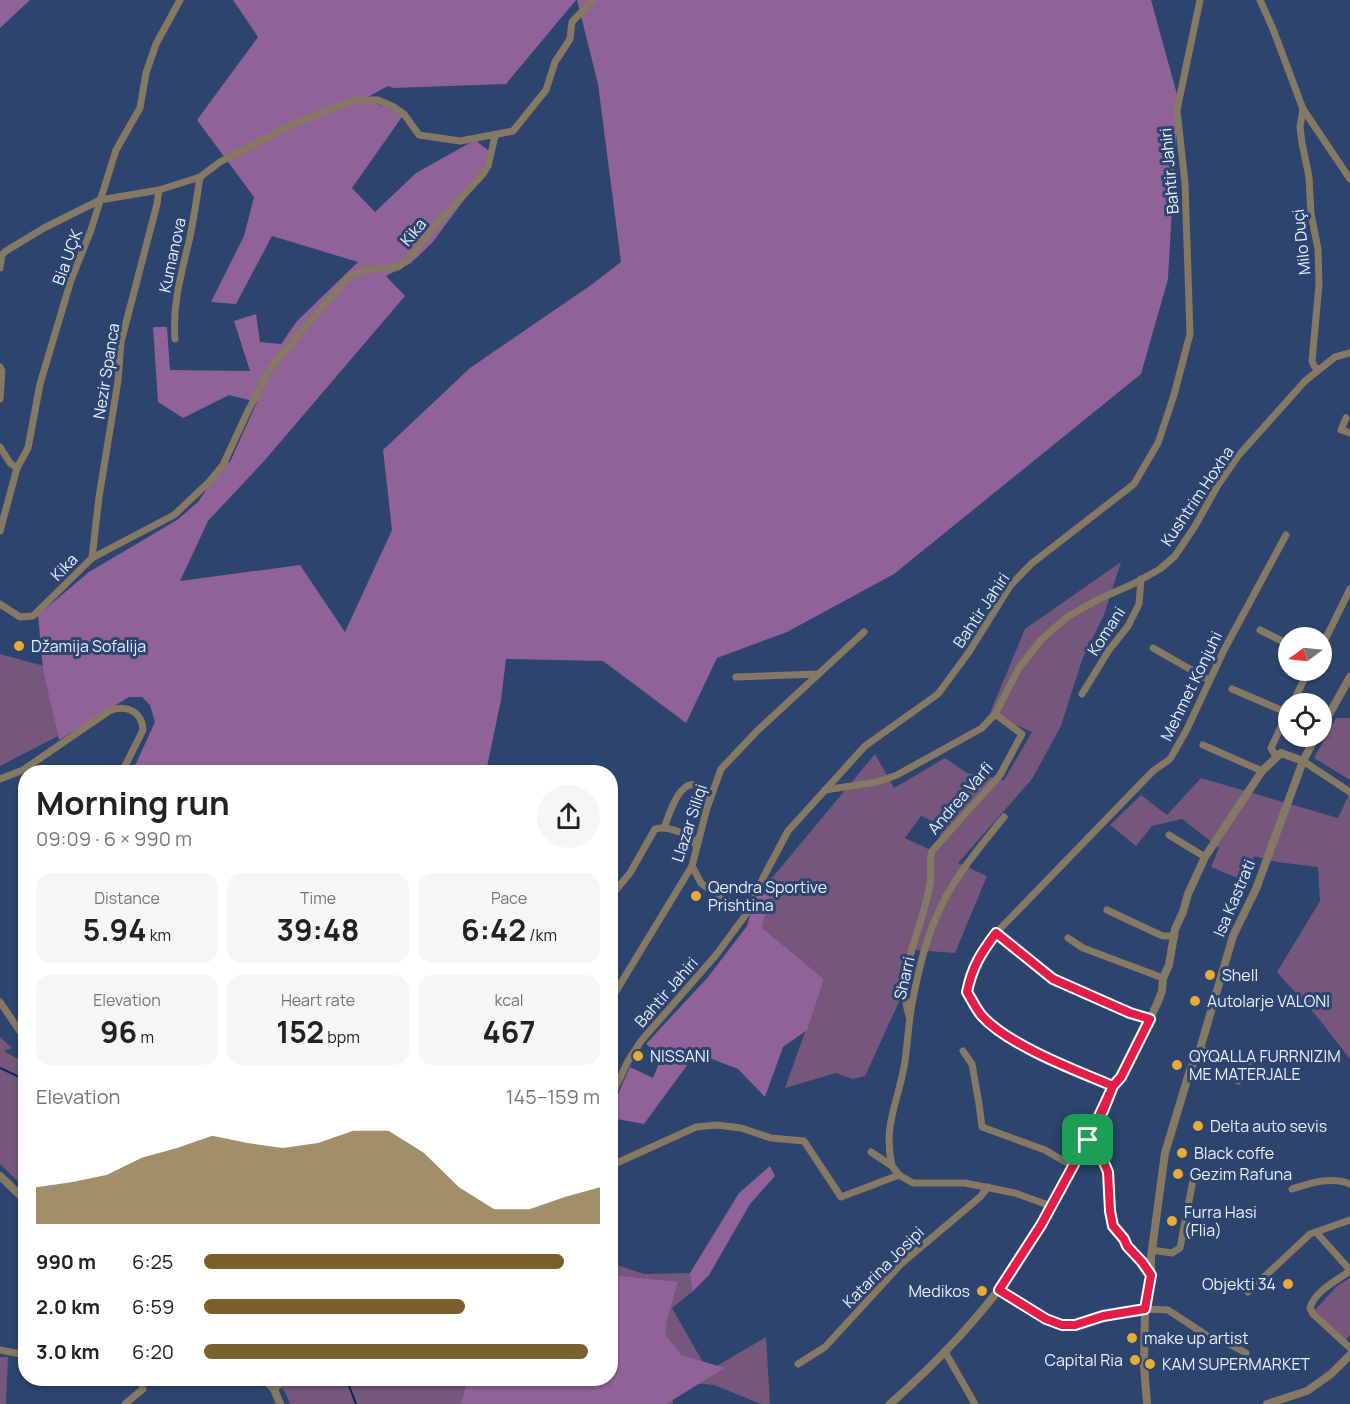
<!DOCTYPE html>
<html lang="en">
<head>
<meta charset="utf-8">
<style>
	body { margin:0; font-family:Manrope,sans-serif; background:#f6f6f6; color:#222; height:100vh; display:flex; flex-direction:column; font-size:22px; white-space:nowrap }
	* { box-sizing:border-box; margin:0 }
	p { font-size:20px; color:#767676 }
	.icon { flex:none; width:33px; height:33px; fill:none; stroke:currentColor; stroke-width:2; stroke-linecap:round; stroke-linejoin:round }
	.map { position:relative; flex:1; overflow:hidden }
	.sheet { position:absolute; left:18px; top:765px; width:600px; height:621px; display:flex; flex-direction:column; background:#fff; border-radius:24px; box-shadow:0 2px 4px #0004 }
	.sheet>* { flex:none }
	.needle { width:39px; rotate:255deg }
	.tools { position:absolute; left:1278px; top:627px; display:grid; gap:12px }
	.tools a { display:grid; place-items:center; width:54px; height:54px; border-radius:50%; background:#fff; box-shadow:0 2px 4px #0004; font-size:30px }
	.pin { position:absolute; display:grid; place-items:center; width:51px; height:51px; color:#fff; margin:-26px; border-radius:12px; box-shadow:0 3px 9px #0006 }
	.round { display:grid; place-items:center; flex:none; width:63px; height:63px; border-radius:32px; background:#f6f6f6 }
	.overview { display:flex; align-items:center; justify-content:space-between; height:102px; padding:0 18px }
	h1 { font-size:33px; font-weight:700; line-height:45px }
	.stats { display:grid; grid-template-columns:repeat(3,1fr); gap:9px; height:102px; padding:6px 18px }
	.stats div { display:grid; align-content:center; border-radius:15px; background:#f6f6f6; text-align:center }
	.stats b { font-size:30px; font-weight:700 }
	.stats small { font-size:16px; font-weight:400 }
	.stats p { font-size:16px }
	.chart { height:168px; padding:12px 18px }
	.chart p { display:flex; justify-content:space-between }
	.chart svg { width:100%; height:108px; margin-top:6px; fill:#7a602b; opacity:.7 }
	ul { padding:0 18px; list-style:none; font-size:20px }
	li { display:grid; grid-template-columns:96px 72px 1fr; align-items:center; height:45px }
	li i { height:15px; border-radius:8px; background:#7a602b }
	.map>svg:first-child { display:block }
	.green { fill:#74577a; fill-rule:evenodd }
	.forest { fill:#8f6298 }
	.lines { fill:none; stroke-linecap:round; stroke-linejoin:round }
	.stream { stroke:#092558; stroke-width:2 }
	.minor { stroke:#867964; stroke-width:7 }
	.tertiary { stroke:#867964; stroke-width:8 }
	.route-casing { stroke:#fff; stroke-width:12 }
	.route { stroke:#e11d48; stroke-width:8 }
	.poi-dot { fill:#e6ac36; stroke:#2c446e; stroke-width:2 }
	.labels { text-anchor:middle; dominant-baseline:central; stroke-width:6; stroke-linejoin:round; paint-order:stroke }
	.street-label { font-size:16px; fill:#e5effe; stroke:#2c446e }
	.poi-label { font-size:16px; fill:#e5effe; stroke:#2c446e; text-anchor:start }
</style>
</head>
<body>
<div class="map">
<svg width="1350" height="1404" viewBox="0 0 1350 1404">
	<rect width="100%" height="100%" fill="#2c446e"/>
	<g class="green">
		<path d="M1121 562 1104 615 1082 660 1061 726 1032 779 958 863 987 876 955 953 915 950 909 980 865 1076 853 1079 836 1073 785 1088 824 979 761 928 773 877 875 754 894 788 945 758 967 773 1004 780 1032 732 990 713 1025 629ZM921 816 943 826 935 852 905 838Z"/>
		<polygon points="0,654 44,666 58,736 0,766"/>
		<polygon points="1336,718 1350,718 1350,780 1314,758"/>
		<polygon points="1201,778 1338,818 1350,792 1350,1059 1319,1019 1277,972 1320,901 1318,867 1277,862 1254,856 1247,882 1211,867 1219,848 1182,819 1152,826 1136,846 1110,825 1141,795 1167,815"/>
		<polygon points="0,1037 12,1048 4,1051 25,1063 25,1188 0,1164"/>
		<polygon points="611,1263 644,1274 690,1273 692,1292 672,1308 708,1371 766,1337 770,1404 761,1404 714,1385 672,1381 673,1404 290,1404 286,1394 276,1379 610,1378"/>
		<polygon points="1350,1278 1350,1335 1346,1340 1313,1312 1337,1286"/>
		<polygon points="0,1357 8,1357 6,1404 0,1404"/>
	</g>
	<g class="forest">
		<polygon points="0,0 30,0 0,28"/>
		<polygon points="233,0 576,0 506,84 393,88 388,86 364,99 404,114 352,188 375,212 416,173 475,140 489,151 481,177 432,243 411,263 386,276 405,296 265,460 208,521 180,581 300,565 345,632 392,530 383,450 470,368 591,285 621,262 598,84 577,0 1151,0 1178,98 1168,279 1141,374 894,574 787,632 717,658 686,723 603,661 506,659 501,700 486,772 132,772 155,722 150,705 142,697 129,697 59,740 43,669 38,615 89,572 177,520 198,502 223,465 230,462 257,402 229,395 183,418 158,402 153,327 167,327 170,370 250,371 234,321 256,314 260,342 281,344 297,321 358,262 272,236 236,304 211,302 244,236 254,197 197,120 258,37"/>
		<polygon points="773,877 762,928 824,979 807,1030 783,1047 765,1097 738,1069 696,1053 644,1124 611,1118 611,1110 630,1067 653,1078 662,1056 646,1044 708,977 747,926 760,882"/>
		<polygon points="770,1166 775,1176 750,1204 709,1275 692,1292 690,1273 739,1193"/>
		<polygon points="611,1275 678,1282 667,1320 665,1334 681,1355 725,1368 666,1404 461,1404 468,1379 610,1378"/>
	</g>
	<g class="lines">
		<g class="stream">
			<polyline points="0,1068 26,1080"/>
			<polyline points="346,1378 356,1404"/>
		</g>
		<g class="minor">
			<polyline points="1260,0 1273,29 1303,109 1350,179"/>
			<polyline points="1303,109 1300,127 1302,143 1309,177 1311,214 1318,249 1319,284 1312,361 1314,366 1318,370"/>
			<polyline points="0,268 2,255 6,251 44,228 100,200 159,190 200,177 220,162 295,123 356,100 378,100 394,107 404,114 419,135 460,141 513,131 546,90 555,62 570,39 572,22 593,0"/>
			<path d="M175 339C172 304 182 271 190 237 194 217 197 197 200 177"/>
			<polyline points="0,367 2,371 0,399"/>
			<polyline points="1346,418 1341,430 1350,433"/>
			<polyline points="0,447 10,463 17,468"/>
			<polyline points="0,531 17,468 28,448 40,384 71,280 91,230 116,150 140,108 146,73 156,44 180,0"/>
			<polyline points="92,558 99,497 118,381 121,342 157,204 159,190"/>
			<polyline points="0,604 20,617 33,616 92,558 174,515 209,482 223,465 247,413 270,368 348,277 365,270 398,267 409,258 429,233 483,174 488,166 495,136"/>
			<polyline points="1260,630 1288,644"/>
			<polyline points="1322,646 1350,589"/>
			<polyline points="1153,648 1209,680"/>
			<polyline points="736,677 818,674"/>
			<polyline points="1232,689 1288,713"/>
			<polyline points="1082,694 1109,650 1128,626 1139,604 1141,579"/>
			<polyline points="1292,704 1309,670"/>
			<polyline points="1203,745 1262,771"/>
			<polyline points="1281,753 1275,755 1271,748 1288,712"/>
			<polyline points="1303,761 1350,792"/>
			<path d="M0 779 23 770 109 711C126 704 142 711 143 730L122 772"/>
			<polyline points="825,790 877,782 897,775 982,728 995,714 1019,668 1041,640 1067,617 1099,599 1133,584 1160,569 1175,556 1195,526 1218,485 1238,456 1305,381 1335,357 1350,353"/>
			<path d="M664 828C669 815 679 780 696 785 704 788 706 798 707 805"/>
			<polyline points="1169,835 1205,857"/>
			<polyline points="692,866 701,883 715,894 747,913"/>
			<path d="M610 897 630 873 655 829C667 825 681 833 692 838L696 846"/>
			<polyline points="1107,910 1156,933 1163,936 1175,936"/>
			<polyline points="996,933 1053,979 1130,1013 1150,1019"/>
			<polyline points="1068,938 1083,948 1163,978"/>
			<polyline points="610,1001 692,866 707,808 721,769 757,731 864,632"/>
			<polyline points="0,1002 26,1040"/>
			<path d="M909 1016C895 970 923 930 930 884 932 873 929 862 932 851L1000 775 1022 734 995 714"/>
			<polyline points="1200,1049 1247,1064 1252,1053"/>
			<polyline points="963,1051 972,1064 979,1104 982,1127 1045,1150 1074,1167"/>
			<polyline points="1238,1081 1247,1064"/>
			<path d="M1113 1086C1077 1071 1007 1045 982 1016 976 1009 972 1000 967 992 972 968 981 952 996 933L1153 771 1170 759 1186 731 1224 650 1286 535"/>
			<polyline points="610,1099 628,1061 641,1041 716,955 747,913 764,876 788,831 865,746 938,694 969,652 1010,586 1031,564 1134,484 1158,443 1174,395 1190,334 1185,183 1177,110 1200,0"/>
			<polyline points="1088,1140 1102,1158 1108,1172 1110,1211 1113,1225 1124,1239 1127,1247 1142,1262 1151,1275"/>
			<polyline points="871,1152 892,1166 899,1175 913,1183 965,1183 1015,1193 1051,1206"/>
			<polyline points="610,1166 696,1127 717,1125 741,1128 771,1138 804,1141 841,1197 899,1175"/>
			<path d="M892 1166C883 1126 897 1105 904 1067 908 1045 908 1022 913 999 918 973 924 945 935 920 950 882 978 849 1004 817"/>
			<path d="M1292 1189C1311 1183 1331 1176 1350 1184"/>
			<polyline points="1316,1232 1350,1270"/>
			<polyline points="1152,1250 1172,1253 1180,1248 1194,1175"/>
			<path d="M1350 1271C1337 1280 1314 1292 1310 1308L1313 1314 1350 1348"/>
			<polyline points="999,1290 1046,1319 1062,1325 1075,1325 1103,1316 1145,1309 1168,1310 1209,1337 1224,1341 1246,1353"/>
			<polyline points="1248,1292 1310,1234 1350,1220"/>
			<polyline points="0,1350 26,1355"/>
			<polyline points="945,1352 975,1404"/>
			<polyline points="798,1364 825,1347 902,1263 980,1197 988,1187"/>
			<polyline points="274,1389 287,1378"/>
			<polyline points="125,1404 143,1389 141,1382 136,1378"/>
		</g>
		<g class="tertiary">
			<polyline points="1322,727 1350,677"/>
			<polyline points="0,1176 26,1201"/>
			<polyline points="263,1378 274,1389 280,1404"/>
			<path d="M890 1404C949 1352 1005 1292 1043 1222 1061 1189 1080 1155 1098 1122 1105 1106 1110 1090 1121 1077L1157 1004 1162 991 1163 978 1169 965 1175 929 1183 912 1188 894 1205 857 1262 771 1281 753 1303 761"/>
			<polyline points="1147,1404 1144,1366 1145,1309 1151,1275 1151,1257 1165,1153 1190,1070 1200,1049 1233,936 1256,889 1303,761 1316,736"/>
			<polyline points="1267,1404 1307,1391 1331,1374 1350,1355"/>
		</g>
	</g>
	<g class="lines">
		<g class="route-casing">
			<path id="route" d="M1088 1140 1102 1158 1108 1172 1110 1211 1113 1226 1124 1239 1127 1246 1142 1262 1151 1275 1145 1309 1103 1316 1075 1325H1062L1046 1319 999 1290 1041 1225 1103 1111 1113 1086C1077 1071 1008 1045 982 1016 976 1009 972 1000 967 992 972 967 981 953 996 933L1053 979 1130 1013 1150 1019 1121 1077 1113 1086 1088 1140"/>
		</g>
		<use href="#route" class="route"/>
	</g>
	<g class="poi-dot">
		<circle cx="19" cy="646" r="6"/>
		<circle cx="696" cy="896" r="6"/>
		<circle cx="1210" cy="975" r="6"/>
		<circle cx="1195" cy="1001" r="6"/>
		<circle cx="638" cy="1056" r="6"/>
		<circle cx="1177" cy="1065" r="6"/>
		<circle cx="1198" cy="1126" r="6"/>
		<circle cx="1182" cy="1153" r="6"/>
		<circle cx="1178" cy="1174" r="6"/>
		<circle cx="1172" cy="1221" r="6"/>
		<circle cx="1288" cy="1284" r="6"/>
		<circle cx="982" cy="1291" r="6"/>
		<circle cx="1132" cy="1338" r="6"/>
		<circle cx="1135" cy="1360" r="6"/>
		<circle cx="1150" cy="1364" r="6"/>
	</g>
	<g class="labels">
		<g class="street-label">
			<text transform="translate(1169 171) rotate(-95)">Bahtir Jahiri</text>
			<text transform="translate(413 232) rotate(-50)">Kika</text>
			<text transform="translate(1301 242) rotate(-96)">Milo Duçi</text>
			<text transform="translate(172 255) rotate(-78)">Kumanova</text>
			<text transform="translate(67 257) rotate(-70)">Bia UÇK</text>
			<text transform="translate(106 371) rotate(-81)">Nezir Spanca</text>
			<text transform="translate(1197 496) rotate(-56)">Kushtrim Hoxha</text>
			<text transform="translate(64 567) rotate(-46)">Kika</text>
			<text transform="translate(981 610) rotate(-56)">Bahtir Jahiri</text>
			<text transform="translate(1106 631) rotate(-57)">Komani</text>
			<text transform="translate(1191 686) rotate(-64)">Mehmet Konjuhi</text>
			<text transform="translate(960 798) rotate(-49)">Andrea Varfi</text>
			<text transform="translate(689 823) rotate(-72)">Llazar Siliqi</text>
			<text transform="translate(1234 898) rotate(-67)">Isa Kastrati</text>
			<text transform="translate(904 978) rotate(-77)">Sharri</text>
			<text transform="translate(666 992) rotate(-49)">Bahtir Jahiri</text>
			<text transform="translate(883 1267) rotate(-45)">Katarina Josipi</text>
		</g>
		<g class="poi-label">
			<text x="31" y="646">Džamija Sofalija</text>
			<text x="708" y="887">Qendra Sportive<tspan x="708" dy="18">Prishtina</tspan></text>
			<text x="1222" y="975">Shell</text>
			<text x="1207" y="1001">Autolarje VALONI</text>
			<text x="650" y="1056">NISSANI</text>
			<text x="1189" y="1056">QYQALLA FURRNIZIM<tspan x="1189" dy="18">ME MATERJALE</tspan></text>
			<text x="1210" y="1126">Delta auto sevis</text>
			<text x="1194" y="1153">Black coffe</text>
			<text x="1190" y="1174">Gezim Rafuna</text>
			<text x="1184" y="1212">Furra Hasi<tspan x="1184" dy="18">(Flia)</tspan></text>
			<text x="1276" y="1284" text-anchor="end">Objekti 34</text>
			<text x="970" y="1291" text-anchor="end">Medikos</text>
			<text x="1144" y="1338">make up artist</text>
			<text x="1123" y="1360" text-anchor="end">Capital Ria</text>
			<text x="1162" y="1364">KAM SUPERMARKET</text>
		</g>
	</g>
</svg>
<div class="tools">
<a><svg class="needle" viewBox="-14 -14 28 28"><path d="M0-13l5 13h-10z" fill="#e53935"/><path d="M0 13l5-13h-10z" fill="#767676"/></svg></a>
<a><svg class="icon" aria-label="locate" viewBox="0 0 24 24"><circle cx="12" cy="12" r="6"/><path d="M12 2v4M12 18v4M2 12h4M18 12h4"/></svg></a>
</div>
<div class="pin" style="left:1088px;top:1140px;background:#1e9e55"><svg class="icon" aria-label="arrive" viewBox="0 0 24 24"><path d="M6 21V4h12l-3 4 3 4H6"/></svg></div>
<section class="sheet">
<div class="overview"><div><h1>Morning run</h1><p>09:09 · 6 × 990 m</p></div><a class="round"><svg class="icon" aria-label="share" viewBox="0 0 24 24"><path d="M12 15V3M7 8l5-5 5 5M5 13v7h14v-7"/></svg></a></div>
<div class="stats">
<div><p>Distance</p><b>5.94<small> km</small></b></div>
<div><p>Time</p><b>39:48</b></div>
<div><p>Pace</p><b>6:42<small> /km</small></b></div>
</div>
<div class="stats">
<div><p>Elevation</p><b>96<small> m</small></b></div>
<div><p>Heart rate</p><b>152<small> bpm</small></b></div>
<div><p>kcal</p><b>467</b></div>
</div>
<div class="chart"><p><span>Elevation</span>145–159 m</p>
<svg viewBox="0 0 160 44" preserveAspectRatio="none"><path d="M0 44V29L10 27L20 24L30 17L40 13L50 8L60 11L70 13L80 11L90 6L100 6L110 15L120 29L130 38L140 38L150 33L160 29V44z"/></svg>
</div>
<ul>
<li><b>990 m</b>6:25<i style="width:91%"></i></li>
<li><b>2.0 km</b>6:59<i style="width:66%"></i></li>
<li><b>3.0 km</b>6:20<i style="width:97%"></i></li>
</ul>
</section>
</div>
</body>
</html>
